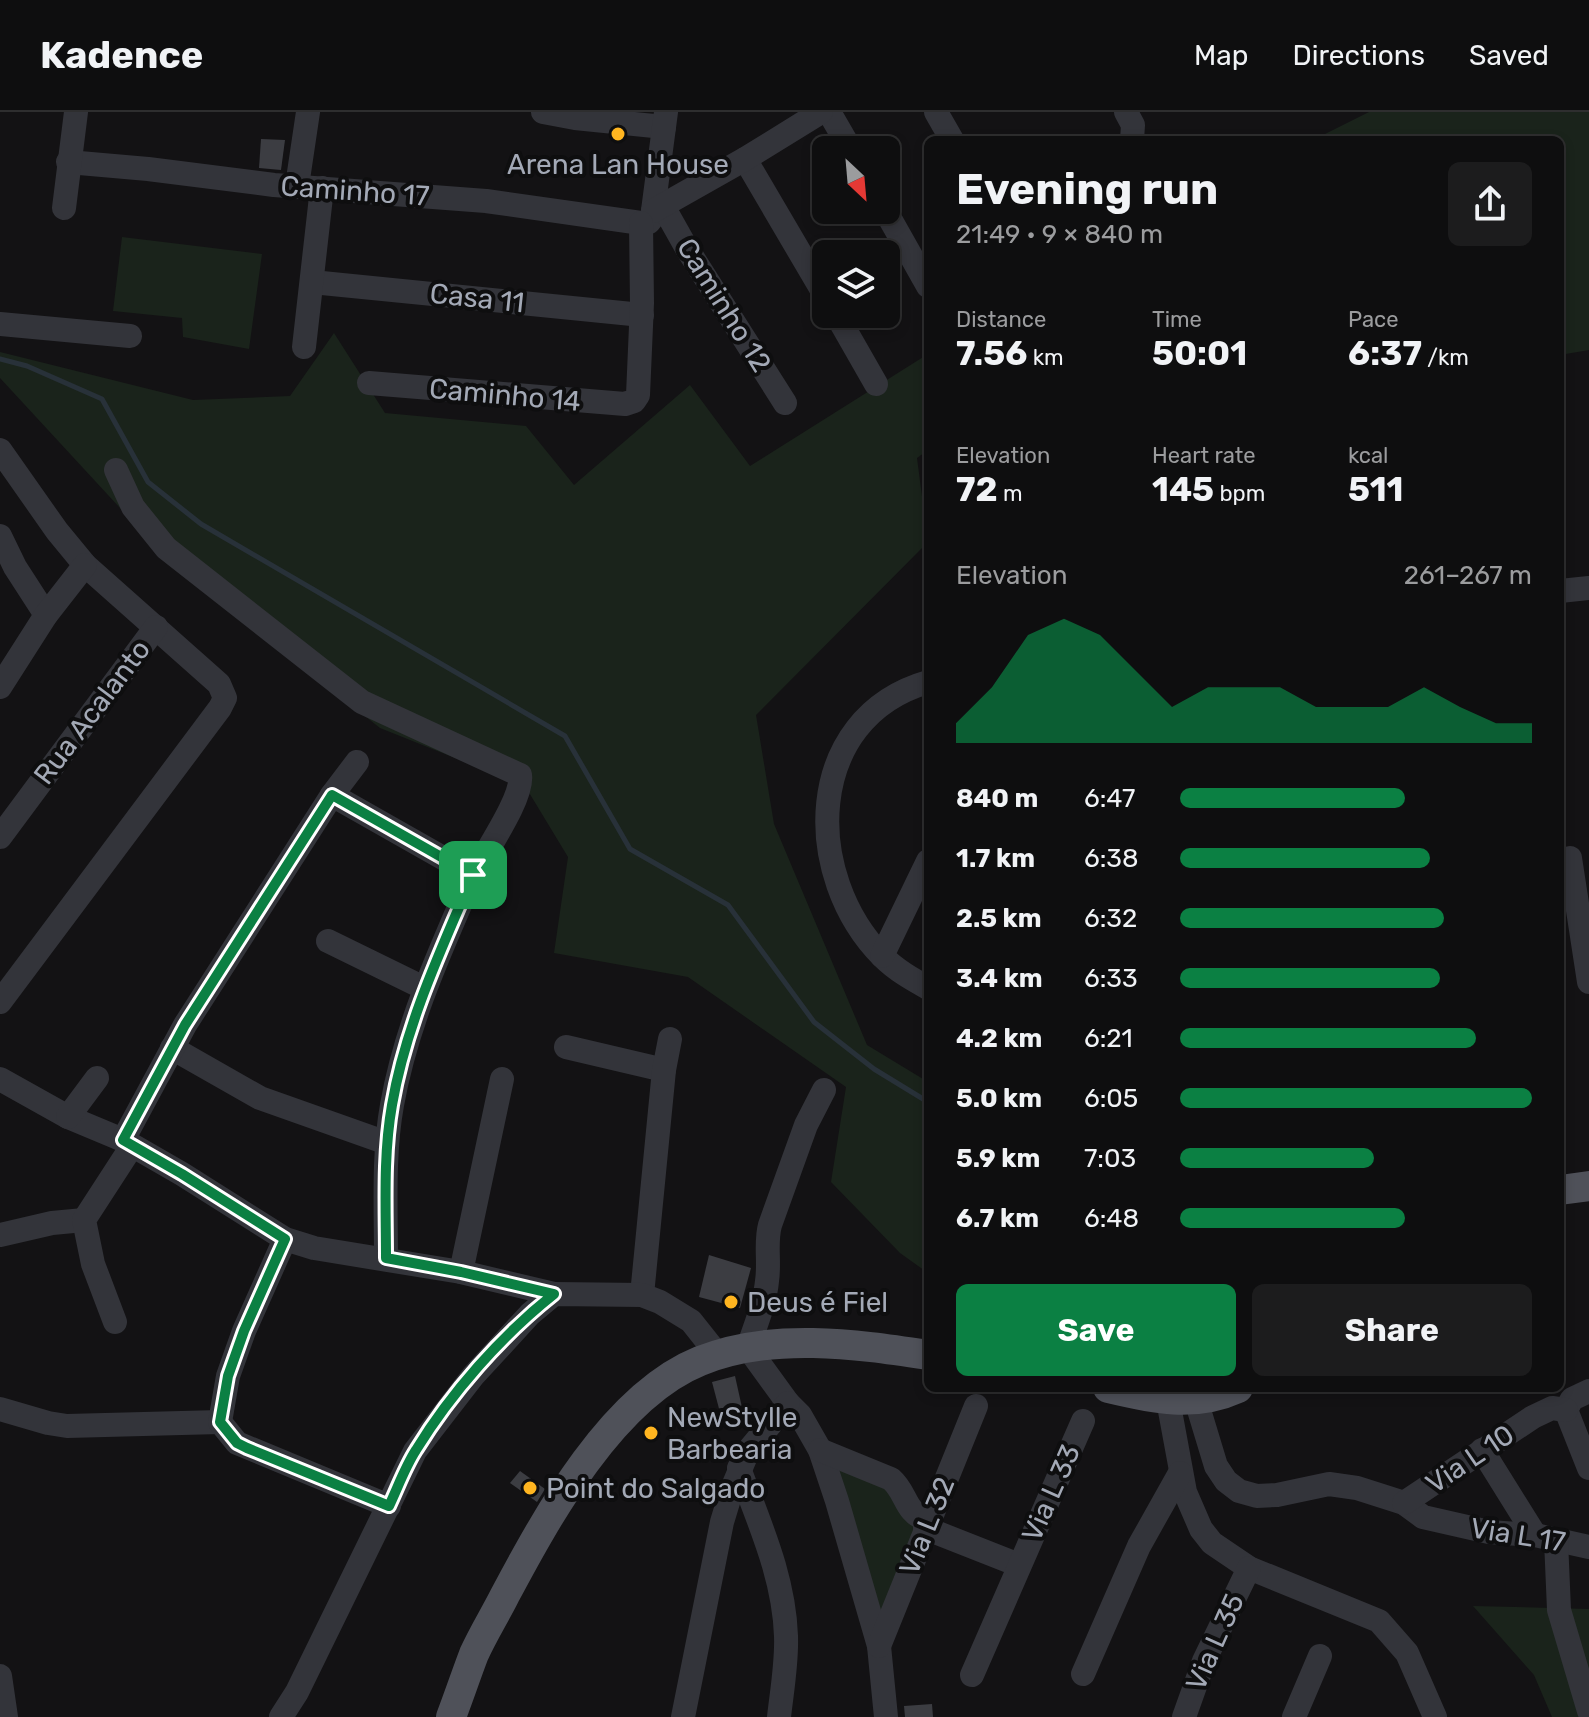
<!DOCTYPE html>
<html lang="en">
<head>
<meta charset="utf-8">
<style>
	body { margin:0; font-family:Rubik,sans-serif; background:#1c1c1d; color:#f1f3f6; height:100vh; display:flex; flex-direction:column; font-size:30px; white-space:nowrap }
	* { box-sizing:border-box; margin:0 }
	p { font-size:26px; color:#9b9c9e }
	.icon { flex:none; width:44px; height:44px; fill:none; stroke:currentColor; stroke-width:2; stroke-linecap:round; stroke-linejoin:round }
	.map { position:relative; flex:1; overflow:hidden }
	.side { position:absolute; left:924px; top:24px; width:640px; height:1256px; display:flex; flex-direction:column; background:#0e0e0f; border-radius:12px; box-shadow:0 4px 12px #0003,0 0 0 2px #2e2e2f }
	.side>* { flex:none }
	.needle { width:52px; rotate:154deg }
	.fabs { position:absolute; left:812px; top:24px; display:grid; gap:16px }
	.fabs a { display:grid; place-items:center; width:88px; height:88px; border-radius:12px; background:#0e0e0f; box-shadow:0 4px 12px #0003,0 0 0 2px #2e2e2f; font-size:40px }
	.pin { position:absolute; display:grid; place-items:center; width:68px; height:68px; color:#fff; margin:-34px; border-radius:16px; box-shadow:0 4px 12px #0006 }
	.round { display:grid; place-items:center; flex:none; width:84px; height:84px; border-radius:12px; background:#1c1c1d }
	.head { display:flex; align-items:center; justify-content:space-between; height:136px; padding:0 32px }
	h1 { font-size:44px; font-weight:700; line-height:60px }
	.metrics { display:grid; grid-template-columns:repeat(3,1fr); gap:12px; height:136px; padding:8px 32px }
	.metrics div { display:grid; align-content:center }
	.metrics b { font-size:34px; font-weight:700 }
	.metrics small { font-size:22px; font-weight:400 }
	.metrics p { font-size:22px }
	.chart { height:224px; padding:16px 32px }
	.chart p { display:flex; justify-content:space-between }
	.chart svg { width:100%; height:144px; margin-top:8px; fill:#0b8043; opacity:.7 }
	.button { display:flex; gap:16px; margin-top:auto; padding:16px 32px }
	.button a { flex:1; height:92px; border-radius:12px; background:#0b8043; color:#fff; font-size:32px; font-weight:700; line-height:92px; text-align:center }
	.button a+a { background:#1c1c1d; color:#f1f3f6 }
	ul { padding:0 32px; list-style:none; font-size:26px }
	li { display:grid; grid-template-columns:128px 96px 1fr; align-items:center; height:60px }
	li i { height:20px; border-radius:10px; background:#0b8043 }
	header { display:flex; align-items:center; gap:48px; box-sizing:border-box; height:112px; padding:0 40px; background:#0e0e0f; border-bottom:2px solid #2e2e2f }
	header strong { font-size:38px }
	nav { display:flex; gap:44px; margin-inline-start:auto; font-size:28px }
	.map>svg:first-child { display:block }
	.green { fill:#1a231b }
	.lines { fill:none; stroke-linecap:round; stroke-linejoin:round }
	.stream { stroke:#283139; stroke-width:5 }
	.building { fill:#3c3d42 }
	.minor { stroke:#33343a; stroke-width:24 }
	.major { stroke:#4f5159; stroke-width:30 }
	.route-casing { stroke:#fff; stroke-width:16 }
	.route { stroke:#0b8043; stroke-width:10 }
	.poi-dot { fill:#ffb520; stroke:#0e0e0f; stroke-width:3 }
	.labels { text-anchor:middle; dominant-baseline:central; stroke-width:8; stroke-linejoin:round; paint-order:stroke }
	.poi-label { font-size:28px; fill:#a3a9b6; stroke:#0e0e0f; text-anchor:start }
	.street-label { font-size:28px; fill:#a3a9b6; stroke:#0e0e0f }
</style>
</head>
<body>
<header>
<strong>Kadence</strong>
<nav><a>Map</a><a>Directions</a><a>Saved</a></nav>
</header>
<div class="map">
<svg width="1589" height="1605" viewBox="0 0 1589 1605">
	<rect width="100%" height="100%" fill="#131214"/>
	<g class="green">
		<polygon points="1369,0 1589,0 1589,238 1560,243 1560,28 1313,28"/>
		<polygon points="122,125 262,142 249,237 183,225 182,206 113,199"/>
		<polygon points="334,221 385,301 526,314 574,373 690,273 750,354 928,242 928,338 917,346 928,430 756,603 774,712 867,933 928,970 928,1161 900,1141 831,1070 846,975 688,865 554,841 568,745 525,674 380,616 168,448 0,266 0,240 193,288 290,284"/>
		<polygon points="833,1352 893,1376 918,1413 880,1509"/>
		<polygon points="1473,1494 1589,1497 1589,1605 1552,1605 1534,1563"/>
	</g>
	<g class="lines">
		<polyline class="stream" points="0,247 27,254 102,287 148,370 201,412 565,624 630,737 728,793 814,910 874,957 928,990"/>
	</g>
	<g class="building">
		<polygon points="261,27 285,28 281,58 259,56"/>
		<polygon points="709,1143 751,1156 740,1196 699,1185"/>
		<polygon points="735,1264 743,1300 722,1308 712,1270"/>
		<polygon points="520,1359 545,1377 537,1390 510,1371"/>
		<polygon points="932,1592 933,1605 905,1605 904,1594"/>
	</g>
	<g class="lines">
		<g class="minor">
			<polyline points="543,0 575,6 664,15"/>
			<polyline points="829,0 851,38"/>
			<polyline points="936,0 952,28"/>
			<polyline points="1126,0 1133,13 1132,28"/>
			<polyline points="745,47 826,185"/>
			<polyline points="68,50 148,57 274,73 486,89 641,111 649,110 652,106 666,0"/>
			<polyline points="297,74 308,0"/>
			<polyline points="663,94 686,135 785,291"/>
			<polyline points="64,96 76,0"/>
			<polyline points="885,98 928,174"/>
			<polyline points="653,99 745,47 821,0"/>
			<polyline points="312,170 642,203"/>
			<polyline points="836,202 876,272"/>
			<polyline points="0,212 130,224"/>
			<polyline points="304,235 322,76"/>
			<polyline points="369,271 625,292 634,289 638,283 642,191 641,111"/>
			<polyline points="0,338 57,419 85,453 219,572 225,586 220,596 0,890"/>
			<path d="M116 358 133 395 166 436 362 590 520 663C524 686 482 744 471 768 439 841 406 914 392 993 383 1043 386 1096 386 1146"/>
			<polyline points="0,424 15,455 46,503"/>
			<polyline points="1560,479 1589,476"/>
			<path d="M928 570C803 606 802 764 883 845 896 858 912 867 928 876"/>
			<polyline points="0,575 46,503 85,453"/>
			<polyline points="332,683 473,763"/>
			<polyline points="0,725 156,515"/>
			<polyline points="1570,746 1589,870"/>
			<polyline points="328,829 424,876"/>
			<polyline points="882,844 928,749"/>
			<polyline points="566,935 664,958"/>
			<polyline points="172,936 260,986 387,1031"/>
			<polyline points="0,967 68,1005 123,1028 182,1062 285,1127 314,1136 461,1160 554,1182"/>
			<path d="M824 978 806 1013 770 1113C765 1131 770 1150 767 1169 765 1192 755 1214 748 1236L788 1291 800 1303 820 1338 837 1389 879 1534 886 1605"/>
			<polyline points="68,1005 97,966"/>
			<polyline points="123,1028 185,913 332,683 357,650"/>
			<polyline points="0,1123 52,1111 84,1108"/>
			<polyline points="461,1160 502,967"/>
			<polyline points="642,1183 664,958 670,927"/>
			<polyline points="115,1210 93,1152 84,1108 132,1034"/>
			<polyline points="1589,1279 1572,1287 1566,1298 1589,1356"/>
			<polyline points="1168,1288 1185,1380 1201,1417 1212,1431 1249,1456 1379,1509 1407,1541 1435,1605"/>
			<polyline points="1196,1288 1216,1354 1226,1369 1239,1379 1257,1384 1277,1383 1329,1372 1357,1376 1404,1391 1423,1405 1489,1420 1535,1423 1589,1435"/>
			<polyline points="0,1297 48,1311 67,1314 220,1310"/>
			<polyline points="220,1310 228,1264 244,1219 285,1127"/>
			<polyline points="220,1310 237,1331 389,1394"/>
			<path d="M820 1338 891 1367C908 1382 903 1399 928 1409"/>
			<polyline points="1482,1338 1535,1423"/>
			<path d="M739 1356C759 1411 784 1464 786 1524 787 1551 782 1578 779 1605"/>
			<polyline points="1404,1391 1533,1305 1552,1296 1566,1298"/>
			<polyline points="925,1416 1019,1453"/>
			<polyline points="1556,1428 1559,1498 1589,1599"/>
			<polyline points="879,1534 976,1294"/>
			<polyline points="1083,1562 1139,1434 1180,1361"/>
			<polyline points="972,1563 1083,1309"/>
			<polyline points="0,1564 6,1605"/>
			<polyline points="281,1605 297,1580 415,1339 473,1264 530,1202 554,1182 642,1183 660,1190 691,1209 718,1243"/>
			<polyline points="683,1605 722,1410 732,1377 748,1339 788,1291"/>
			<polyline points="1184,1605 1204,1549 1249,1456"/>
			<polyline points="1294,1605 1320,1544"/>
		</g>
		<g class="major">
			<polyline points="1560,1078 1589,1074"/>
			<path d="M1108 1276C1154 1287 1194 1296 1238 1276"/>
			<path d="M451 1605C459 1584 466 1563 474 1542 483 1522 495 1503 505 1483 547 1404 613 1284 700 1249 772 1220 854 1232 928 1243"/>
		</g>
	</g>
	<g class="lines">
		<g class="route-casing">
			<path id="route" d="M332 683 473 763C441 838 406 912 392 993 383 1044 386 1096 386 1146L461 1160 554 1182C501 1224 451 1281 416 1338 405 1355 398 1375 389 1394L247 1336 237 1331 220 1310 228 1264 244 1219 285 1127 182 1062 123 1028 185 913Z"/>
		</g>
		<use href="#route" class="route"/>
	</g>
	<g class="poi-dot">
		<circle cx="618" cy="22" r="8"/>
		<circle cx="731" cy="1190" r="8"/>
		<circle cx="651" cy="1321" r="8"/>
		<circle cx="530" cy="1376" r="8"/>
	</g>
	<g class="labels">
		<g class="poi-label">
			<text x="618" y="52" text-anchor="middle">Arena Lan House</text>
			<text x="747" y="1190">Deus é Fiel</text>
			<text x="667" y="1305">NewStylle<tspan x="667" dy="32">Barbearia</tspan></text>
			<text x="546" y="1376">Point do Salgado</text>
		</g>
		<g class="street-label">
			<text transform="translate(355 79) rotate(4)">Caminho 17</text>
			<text transform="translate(477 186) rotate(6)">Casa 11</text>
			<text transform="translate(724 193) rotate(58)">Caminho 12</text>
			<text transform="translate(505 283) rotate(5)">Caminho 14</text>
			<text transform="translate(92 600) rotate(-53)">Rua Acalanto</text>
			<text transform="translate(1470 1347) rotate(-34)">Via L 10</text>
			<text transform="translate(1051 1381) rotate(-66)">Via L 33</text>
			<text transform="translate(927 1414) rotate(-68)">Via L 32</text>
			<text transform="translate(1518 1423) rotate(9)">Via L 17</text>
			<text transform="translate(1215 1530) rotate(-66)">Via L 35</text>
		</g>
	</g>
</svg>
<div class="fabs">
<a><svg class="needle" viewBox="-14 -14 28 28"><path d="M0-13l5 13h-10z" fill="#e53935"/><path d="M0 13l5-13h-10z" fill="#9b9c9e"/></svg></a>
<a><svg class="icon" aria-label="layers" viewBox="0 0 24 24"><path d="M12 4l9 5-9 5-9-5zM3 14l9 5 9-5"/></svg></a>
</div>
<div class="pin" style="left:473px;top:763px;background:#1e9e55"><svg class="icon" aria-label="arrive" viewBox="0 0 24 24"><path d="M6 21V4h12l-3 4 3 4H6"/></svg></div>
<section class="side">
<div class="head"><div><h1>Evening run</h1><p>21:49 · 9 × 840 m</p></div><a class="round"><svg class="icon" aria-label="share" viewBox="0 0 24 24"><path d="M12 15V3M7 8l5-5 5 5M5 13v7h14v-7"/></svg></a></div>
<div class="metrics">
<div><p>Distance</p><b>7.56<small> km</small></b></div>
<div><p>Time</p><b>50:01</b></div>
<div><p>Pace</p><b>6:37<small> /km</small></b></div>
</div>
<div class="metrics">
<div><p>Elevation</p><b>72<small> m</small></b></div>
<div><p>Heart rate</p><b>145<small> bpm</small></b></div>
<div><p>kcal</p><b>511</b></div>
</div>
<div class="chart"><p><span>Elevation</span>261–267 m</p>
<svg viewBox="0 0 160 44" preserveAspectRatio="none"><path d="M0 44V38L10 27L20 11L30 6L40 11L50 22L60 33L70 27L80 27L90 27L100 33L110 33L120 33L130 27L140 33L150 38L160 38V44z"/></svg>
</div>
<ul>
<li><b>840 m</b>6:47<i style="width:64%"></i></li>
<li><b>1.7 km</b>6:38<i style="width:71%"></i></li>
<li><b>2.5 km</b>6:32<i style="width:75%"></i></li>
<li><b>3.4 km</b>6:33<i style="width:74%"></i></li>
<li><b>4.2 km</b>6:21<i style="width:84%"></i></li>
<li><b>5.0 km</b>6:05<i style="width:100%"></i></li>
<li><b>5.9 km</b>7:03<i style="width:55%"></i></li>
<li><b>6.7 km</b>6:48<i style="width:64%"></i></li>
</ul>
<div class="button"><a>Save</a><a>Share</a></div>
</section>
</div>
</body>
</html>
